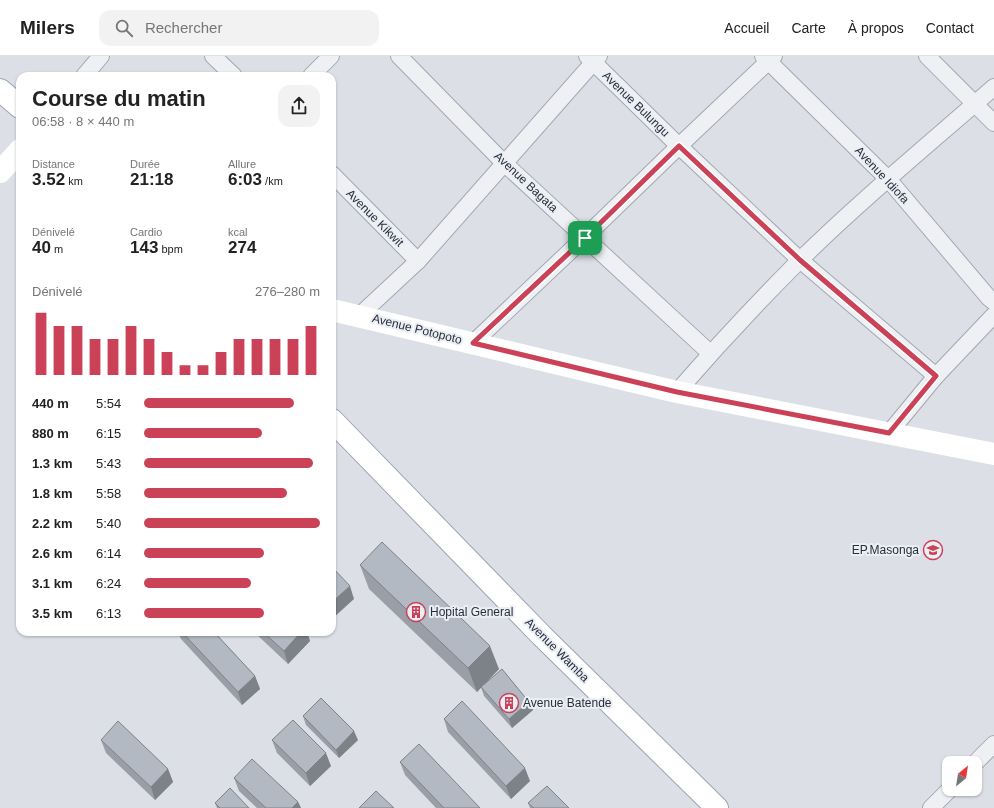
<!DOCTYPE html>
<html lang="fr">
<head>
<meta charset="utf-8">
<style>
	body { margin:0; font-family:Arial,sans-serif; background:#f2f2f2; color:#222; height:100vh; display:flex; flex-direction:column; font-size:15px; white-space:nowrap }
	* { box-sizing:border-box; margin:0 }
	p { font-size:13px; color:#767676 }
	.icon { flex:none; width:22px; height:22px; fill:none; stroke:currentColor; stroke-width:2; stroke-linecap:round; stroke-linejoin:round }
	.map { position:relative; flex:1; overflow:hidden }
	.drawer { position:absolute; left:16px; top:16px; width:320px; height:564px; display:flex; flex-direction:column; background:#fff; border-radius:12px; box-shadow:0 1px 3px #0004 }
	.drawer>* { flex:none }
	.needle { width:26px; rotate:30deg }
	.buttons { position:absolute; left:942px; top:700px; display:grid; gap:8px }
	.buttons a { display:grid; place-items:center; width:40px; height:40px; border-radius:8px; background:#fff; box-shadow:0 1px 3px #0004; font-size:20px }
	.pin { position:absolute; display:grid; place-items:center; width:34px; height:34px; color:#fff; margin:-17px; border-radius:8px; box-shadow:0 2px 6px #0006 }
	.round { display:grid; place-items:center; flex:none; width:42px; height:42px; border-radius:12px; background:#f2f2f2 }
	.summary { display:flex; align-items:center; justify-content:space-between; height:68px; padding:0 16px }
	h1 { font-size:22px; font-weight:800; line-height:30px }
	.stats { display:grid; grid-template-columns:repeat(3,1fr); gap:6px; height:68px; padding:4px 16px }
	.stats div { display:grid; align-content:center }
	.stats b { font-size:17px; font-weight:800 }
	.stats small { font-size:11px; font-weight:400 }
	.stats p { font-size:11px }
	.chart { height:112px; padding:8px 16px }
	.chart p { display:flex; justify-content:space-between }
	.chart svg { width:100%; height:72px; margin-top:4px; stroke:#cb4157; stroke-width:6 }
	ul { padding:0 16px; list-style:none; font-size:13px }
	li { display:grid; grid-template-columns:64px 48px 1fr; align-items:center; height:30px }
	li i { height:10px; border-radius:5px; background:#cb4157 }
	header { display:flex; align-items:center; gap:24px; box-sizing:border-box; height:56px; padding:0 20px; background:#fff; border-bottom:1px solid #e0e0e0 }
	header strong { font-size:19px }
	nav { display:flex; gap:22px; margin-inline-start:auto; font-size:14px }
	.search { width:280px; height:36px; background:#f2f2f2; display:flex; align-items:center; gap:10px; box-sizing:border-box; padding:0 14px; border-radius:12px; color:#767676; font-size:15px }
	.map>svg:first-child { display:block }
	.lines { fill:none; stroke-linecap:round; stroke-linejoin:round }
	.street-casing { stroke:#a2a7b0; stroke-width:18 }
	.primary-casing { stroke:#9ba4b1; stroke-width:24 }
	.street { stroke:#eef0f4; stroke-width:16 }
	.secondary { stroke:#fff; stroke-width:22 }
	.primary { stroke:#fff; stroke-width:22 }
	.wall { fill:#9a9fa7 }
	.shaded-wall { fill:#7d8288 }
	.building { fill:#b3b9c2; stroke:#7d8288 }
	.route-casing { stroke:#fff; stroke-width:8 }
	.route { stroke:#cb4157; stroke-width:5 }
	.labels { text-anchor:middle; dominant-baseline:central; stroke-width:4; stroke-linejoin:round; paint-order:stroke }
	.street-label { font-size:12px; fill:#262e3c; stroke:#ebeff4 }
	.poi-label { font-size:12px; fill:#262e3c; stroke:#ebeff4; text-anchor:start }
</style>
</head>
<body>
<header>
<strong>Milers</strong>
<div class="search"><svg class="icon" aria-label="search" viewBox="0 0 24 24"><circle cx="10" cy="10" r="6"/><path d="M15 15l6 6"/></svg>Rechercher</div>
<nav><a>Accueil</a><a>Carte</a><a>À propos</a><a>Contact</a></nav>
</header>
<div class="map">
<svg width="994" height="752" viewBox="0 0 994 752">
	<rect width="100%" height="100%" fill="#dce0e6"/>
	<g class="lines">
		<g class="street-casing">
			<g id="street">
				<polyline points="213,0 234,20"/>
				<polyline points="399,0 504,107 710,297"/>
				<polyline points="587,0 679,90 800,204 936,320"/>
				<polyline points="763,0 888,123 989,242 994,246"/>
				<polyline points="927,0 994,67"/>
				<polyline points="84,20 101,0"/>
				<polyline points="311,20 331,0"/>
				<polyline points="332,118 418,205"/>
				<polyline points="360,259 418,205 599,0"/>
				<polyline points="473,287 585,181 679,90 774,0"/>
				<path d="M677 336C716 291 757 247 799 205 861 144 929 88 994 31"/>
				<polyline points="889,377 936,320 994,259"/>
				<polyline points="975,707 994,688"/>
				<polyline points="931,752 950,733"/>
			</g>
		</g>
		<g class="primary-casing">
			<g id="primary">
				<polyline points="0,34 20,51"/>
				<polyline points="332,364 542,580 717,752"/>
			</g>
		</g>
		<use href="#street" class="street"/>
		<g class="secondary">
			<polyline points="0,116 20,94"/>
			<polyline points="332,254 677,336 994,398"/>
		</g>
		<use href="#primary" class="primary"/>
	</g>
	<g class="wall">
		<polygon points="360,509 499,613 484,628 529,646 533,654 512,672 484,640 481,631 477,636 369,533"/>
		<polygon points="178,576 214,576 255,620 260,633 242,649 181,583"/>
		<polygon points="254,576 307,576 310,585 288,608"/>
		<polygon points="303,660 358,684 339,702 306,669"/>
		<polygon points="444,663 530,725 511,743 448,676"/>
		<polygon points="101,684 168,713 173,726 155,744 106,697"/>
		<polygon points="272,684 331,710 310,730 277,697"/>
		<polygon points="400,706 480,752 436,752 405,719"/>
		<polygon points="234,722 298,746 301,752 257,752 239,735"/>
		<polygon points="215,747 249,752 217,752"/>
		<polygon points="528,747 534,752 530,752"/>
	</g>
	<g class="shaded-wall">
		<polygon points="350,530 354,543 332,563 332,546"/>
		<polygon points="301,576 307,576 310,585 288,608 284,595"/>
		<polygon points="490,590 499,613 477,636 468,612"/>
		<polygon points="255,620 260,633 242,649 238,636"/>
		<polygon points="529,646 533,654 512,672 509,663"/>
		<polygon points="354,675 358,684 339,702 336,694"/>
		<polygon points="326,697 331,710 310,730 306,717"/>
		<polygon points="525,712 530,725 511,743 506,730"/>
		<polygon points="168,713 173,726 155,744 151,731"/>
		<polygon points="298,746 301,752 292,752"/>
	</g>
	<g class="building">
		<polygon points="382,486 490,590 468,612 360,509"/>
		<polygon points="332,511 350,530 332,546"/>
		<polygon points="182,576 214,576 255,620 238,636"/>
		<polygon points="263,576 301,576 284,595"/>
		<polygon points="502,613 529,646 509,663 481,631"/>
		<polygon points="321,642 354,675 336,694 303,660"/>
		<polygon points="462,645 525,712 506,730 444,663"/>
		<polygon points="293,664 326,697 306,717 272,684"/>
		<polygon points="118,665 168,713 151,731 101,684"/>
		<polygon points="419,688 480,752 444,752 400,706"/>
		<polygon points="252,703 298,746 292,752 266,752 234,722"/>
		<polygon points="547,730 569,752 534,752 528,747"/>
		<polygon points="230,732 249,752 220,752 215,747"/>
		<polygon points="376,735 394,752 359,752"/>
	</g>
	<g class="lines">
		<g class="route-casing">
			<polygon id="route" points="679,90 800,204 936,320 889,377 677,336 473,287 585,182"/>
		</g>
		<use href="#route" class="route"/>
	</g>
	<defs>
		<g id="school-ring" transform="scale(1)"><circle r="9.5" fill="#ebeff4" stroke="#cb4157" stroke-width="1.5"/><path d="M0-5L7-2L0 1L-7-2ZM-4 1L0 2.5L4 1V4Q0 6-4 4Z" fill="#cb4157"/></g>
		<g id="building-ring" transform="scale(1)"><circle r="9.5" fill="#ebeff4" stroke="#cb4157" stroke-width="1.5"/><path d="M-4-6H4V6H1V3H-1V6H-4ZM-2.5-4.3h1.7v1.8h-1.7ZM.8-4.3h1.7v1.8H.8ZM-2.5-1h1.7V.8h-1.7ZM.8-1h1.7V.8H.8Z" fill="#cb4157"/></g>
	</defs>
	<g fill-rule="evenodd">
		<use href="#school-ring" x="933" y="494"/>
		<use href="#building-ring" x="416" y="556"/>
		<use href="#building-ring" x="509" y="647"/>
	</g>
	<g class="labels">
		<g class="street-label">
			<text transform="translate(636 48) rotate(44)">Avenue Bulungu</text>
			<text transform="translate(882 119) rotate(47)">Avenue Idiofa</text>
			<text transform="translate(526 126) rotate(43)">Avenue Bagata</text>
			<text transform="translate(375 162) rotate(45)">Avenue Kikwit</text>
			<text transform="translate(417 273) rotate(14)">Avenue Potopoto</text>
			<text transform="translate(557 594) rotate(45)">Avenue Wamba</text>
		</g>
		<g class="poi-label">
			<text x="919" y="494" text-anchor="end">EP.Masonga</text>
			<text x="430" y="556">Hopital General</text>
			<text x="523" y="647">Avenue Batende</text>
		</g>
	</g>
</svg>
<div class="buttons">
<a><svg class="needle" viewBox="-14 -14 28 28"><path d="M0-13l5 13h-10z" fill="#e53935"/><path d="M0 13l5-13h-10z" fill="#767676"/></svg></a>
</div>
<div class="pin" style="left:585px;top:182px;background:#1e9e55"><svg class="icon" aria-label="arrive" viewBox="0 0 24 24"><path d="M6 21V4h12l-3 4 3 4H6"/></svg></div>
<section class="drawer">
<div class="summary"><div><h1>Course du matin</h1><p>06:58 · 8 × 440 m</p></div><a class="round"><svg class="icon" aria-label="share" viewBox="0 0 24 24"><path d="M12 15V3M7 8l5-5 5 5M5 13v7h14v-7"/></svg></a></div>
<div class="stats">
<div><p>Distance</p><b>3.52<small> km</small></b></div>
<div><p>Durée</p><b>21:18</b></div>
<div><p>Allure</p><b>6:03<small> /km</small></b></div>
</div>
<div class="stats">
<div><p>Dénivelé</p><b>40<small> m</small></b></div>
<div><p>Cardio</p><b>143<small> bpm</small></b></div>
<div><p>kcal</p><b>274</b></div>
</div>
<div class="chart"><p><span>Dénivelé</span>276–280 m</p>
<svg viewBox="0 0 160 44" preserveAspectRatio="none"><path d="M5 44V6M15 44V14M25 44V14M35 44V22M45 44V22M55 44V14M65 44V22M75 44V30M85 44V38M95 44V38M105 44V30M115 44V22M125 44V22M135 44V22M145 44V22M155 44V14"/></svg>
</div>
<ul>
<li><b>440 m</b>5:54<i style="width:85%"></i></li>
<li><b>880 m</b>6:15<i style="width:67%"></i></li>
<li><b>1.3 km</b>5:43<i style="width:96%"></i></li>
<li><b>1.8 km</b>5:58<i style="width:81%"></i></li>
<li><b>2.2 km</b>5:40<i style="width:100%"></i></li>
<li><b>2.6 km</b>6:14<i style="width:68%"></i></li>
<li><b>3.1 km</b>6:24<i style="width:61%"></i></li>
<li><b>3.5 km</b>6:13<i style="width:68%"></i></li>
</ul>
</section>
</div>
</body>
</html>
